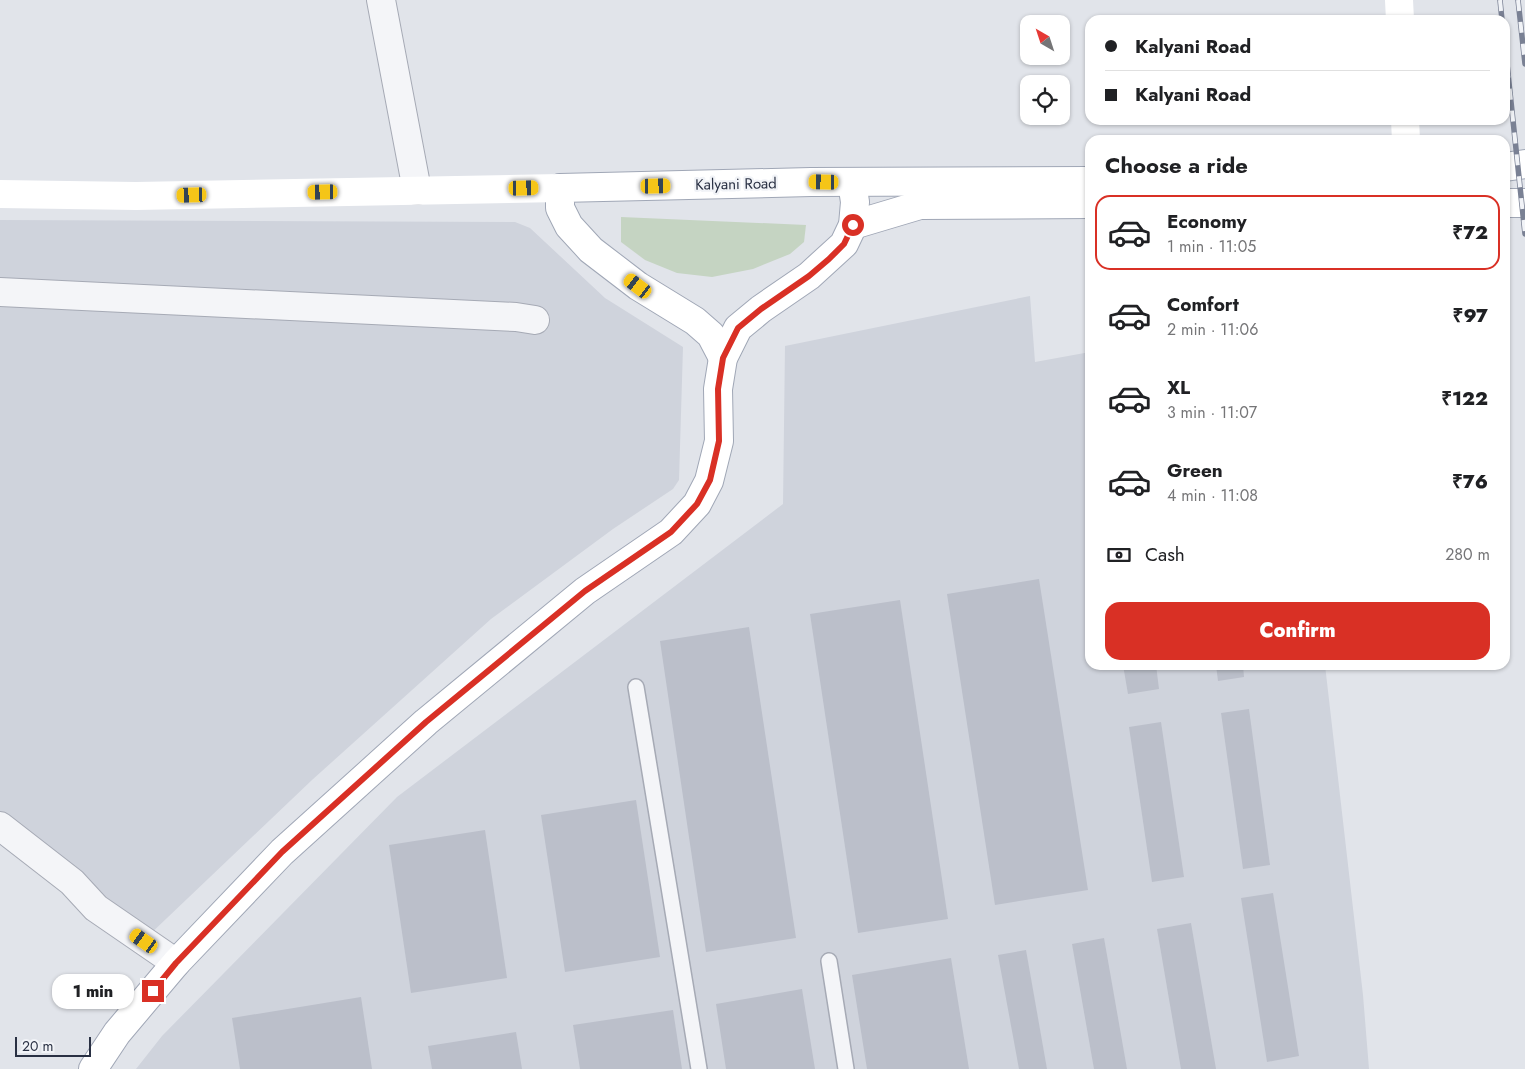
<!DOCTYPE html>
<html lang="en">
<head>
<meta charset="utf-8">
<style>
	body { margin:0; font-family:Jost,sans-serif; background:#f6f6f6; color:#202124; height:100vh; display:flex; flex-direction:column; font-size:19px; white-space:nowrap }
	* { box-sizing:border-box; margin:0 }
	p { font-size:16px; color:#757577 }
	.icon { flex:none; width:28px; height:28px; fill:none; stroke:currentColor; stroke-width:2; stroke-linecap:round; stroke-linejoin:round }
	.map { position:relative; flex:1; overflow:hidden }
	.panel { position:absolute; left:1085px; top:135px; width:425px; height:535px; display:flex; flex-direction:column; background:#fff; border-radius:15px; box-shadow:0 1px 4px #0004 }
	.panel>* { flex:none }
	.guide { position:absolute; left:1085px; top:15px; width:425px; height:110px; border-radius:15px; box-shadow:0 1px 4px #0004; display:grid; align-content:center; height:110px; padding:0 20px; background:#fff }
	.needle { width:32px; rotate:321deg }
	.fabs { position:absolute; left:1020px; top:15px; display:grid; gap:10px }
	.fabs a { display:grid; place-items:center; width:50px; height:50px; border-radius:10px; background:#fff; box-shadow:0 1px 4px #0004; font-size:25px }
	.scale { position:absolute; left:15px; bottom:12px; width:76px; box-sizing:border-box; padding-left:5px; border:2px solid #293043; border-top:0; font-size:14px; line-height:18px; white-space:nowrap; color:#293043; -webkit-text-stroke:4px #f1f3f7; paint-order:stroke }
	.end { position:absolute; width:22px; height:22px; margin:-11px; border:6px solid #d93025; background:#fff; box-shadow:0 0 0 2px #fff }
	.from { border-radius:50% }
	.bubble { position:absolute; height:35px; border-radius:15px; background:#fff; box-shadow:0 1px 4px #0004; font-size:16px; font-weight:800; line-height:35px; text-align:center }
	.car { position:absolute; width:15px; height:30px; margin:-15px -8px; border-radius:6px; box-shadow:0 0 4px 1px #0007; background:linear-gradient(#f5c518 24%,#345 0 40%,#f5c518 0 76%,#345 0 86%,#f5c518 0) }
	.guide b { display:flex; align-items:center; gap:18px; height:48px; font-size:19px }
	.guide b+b { border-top:1px solid #e0e0e0 }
	.guide i { width:12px; height:12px; background:#202124 }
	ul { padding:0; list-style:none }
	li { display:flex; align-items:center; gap:15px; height:75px; margin:0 10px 8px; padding:0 10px; border:2px solid transparent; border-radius:15px }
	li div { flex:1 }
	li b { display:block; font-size:19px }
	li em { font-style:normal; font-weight:800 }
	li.current { border-color:#d93025 }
	li>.icon { width:45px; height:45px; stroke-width:1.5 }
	h2 { padding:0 20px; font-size:22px; line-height:60px }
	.pay { display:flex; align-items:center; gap:12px; height:55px; padding:0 20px; font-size:19px }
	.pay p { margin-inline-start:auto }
	.button { display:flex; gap:10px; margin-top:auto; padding:10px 20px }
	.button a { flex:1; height:58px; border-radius:15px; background:#d93025; color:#fff; font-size:20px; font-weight:800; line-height:58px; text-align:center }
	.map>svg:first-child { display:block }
	.built { fill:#cfd3dc }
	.green { fill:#c5d4c2 }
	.building { fill:#bbbfca }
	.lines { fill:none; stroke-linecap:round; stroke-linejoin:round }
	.lane-casing { stroke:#a6aab5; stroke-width:18 }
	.street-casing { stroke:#a6aab5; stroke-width:30 }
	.primary-casing { stroke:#a0a7b6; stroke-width:30 }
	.lane { stroke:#f4f5f8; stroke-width:15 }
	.street { stroke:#f4f5f8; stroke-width:28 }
	.secondary { stroke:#fff; stroke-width:28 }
	.primary { stroke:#fff; stroke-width:28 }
	.rail-casing { stroke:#7a8194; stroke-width:5.5 }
	.rail { stroke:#f1f3f7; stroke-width:4; stroke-dasharray:11; stroke-linecap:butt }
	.route { stroke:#d93025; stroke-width:6 }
	.labels { text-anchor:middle; stroke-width:4.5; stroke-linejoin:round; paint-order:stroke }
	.street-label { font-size:15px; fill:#293043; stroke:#f1f3f7 }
</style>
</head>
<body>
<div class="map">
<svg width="1525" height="1069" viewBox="0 0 1525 1069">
	<rect width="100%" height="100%" fill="#e1e4ea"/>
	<g class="built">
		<polygon points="0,220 515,222 530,228 605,298 683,347 679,480 673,489 613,529 491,619 312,780 146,938 0,815"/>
		<polygon points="1030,296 1035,362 1090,352 1090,665 1325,665 1363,995 1369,1069 136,1069 162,1036 397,797 783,504 785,346"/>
	</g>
	<polygon class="green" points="621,217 806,225 804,242 790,254 753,269 712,277 677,273 645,260 621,242"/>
	<g class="building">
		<polygon points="1039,579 1088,890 995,905 947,594"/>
		<polygon points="900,600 948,919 858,933 810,614"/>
		<polygon points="749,627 796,938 706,952 660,641"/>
		<polygon points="1123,665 1156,665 1159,689 1128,694"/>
		<polygon points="1216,665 1243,665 1244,677 1218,681"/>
		<polygon points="1249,709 1270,865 1243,869 1221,713"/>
		<polygon points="1161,722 1184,877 1152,882 1129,727"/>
		<polygon points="636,800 660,957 565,972 541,815"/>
		<polygon points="485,830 507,978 411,993 389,845"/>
		<polygon points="1273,893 1299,1056 1267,1062 1241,898"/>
		<polygon points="1191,923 1216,1069 1181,1069 1157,929"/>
		<polygon points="1104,938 1127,1069 1094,1069 1072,944"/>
		<polygon points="1026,950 1047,1069 1019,1069 998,955"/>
		<polygon points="951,958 969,1069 867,1069 852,975"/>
		<polygon points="802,989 815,1069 726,1069 716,1004"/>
		<polygon points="361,997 372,1069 240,1069 232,1018"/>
		<polygon points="673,1010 682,1069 580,1069 573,1025"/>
		<polygon points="516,1032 522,1069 432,1069 428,1046"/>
	</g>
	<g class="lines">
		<g class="lane-casing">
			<g id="lane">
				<polyline points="636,687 699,1069"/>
				<polyline points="829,961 846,1069"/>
			</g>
		</g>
		<g class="street-casing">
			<g id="street">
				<polyline points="381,0 417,190"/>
				<polyline points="0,292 516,317 535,320"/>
				<polyline points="0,826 72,882 96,908 176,963"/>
			</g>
		</g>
		<g class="primary-casing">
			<g id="primary">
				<polyline points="1505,167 1525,164"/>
				<polyline points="1505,203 1525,203"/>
				<polyline points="853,225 920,205 1090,204"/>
				<polyline points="723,358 711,335 695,321 638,286 591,250 569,226 560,208 560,188 811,182 1090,181"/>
				<polyline points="93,1069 117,1033 176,963 282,852 426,722 585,591 671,532 697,504 709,481 719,441 718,389 723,358 738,328 761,309 809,276 844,244 853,225 855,202 852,182"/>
			</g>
		</g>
		<use href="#lane" class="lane"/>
		<use href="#street" class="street"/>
		<g class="secondary">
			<polyline points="1399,0 1400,20"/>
			<polyline points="1405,120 1406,140"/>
			<polyline points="0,194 136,196 560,188"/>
		</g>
		<use href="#primary" class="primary"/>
		<g class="rail-casing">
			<g id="rail">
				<polyline points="1500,0 1502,20"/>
				<polyline points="1518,0 1525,64"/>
				<polyline points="1505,45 1525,234"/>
			</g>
		</g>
		<use href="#rail" class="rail"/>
	</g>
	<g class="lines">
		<polyline class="route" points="153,991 176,963 282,852 426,722 585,591 671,532 697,504 710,480 719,441 718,389 723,358 738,328 761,309 809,276 829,259 844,244 853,225"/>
	</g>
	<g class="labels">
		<g class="street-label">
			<text transform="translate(736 184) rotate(-1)" y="5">Kalyani Road</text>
		</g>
	</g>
</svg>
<div class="fabs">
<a><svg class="needle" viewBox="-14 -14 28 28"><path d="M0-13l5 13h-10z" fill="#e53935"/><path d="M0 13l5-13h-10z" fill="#757577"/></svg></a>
<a><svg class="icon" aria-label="locate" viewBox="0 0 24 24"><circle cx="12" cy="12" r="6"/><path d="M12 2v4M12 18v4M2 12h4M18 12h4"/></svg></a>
</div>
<div class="scale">20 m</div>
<i class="end from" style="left:853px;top:225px"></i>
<i class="end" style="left:153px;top:991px"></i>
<div class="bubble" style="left:52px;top:974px;width:82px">1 min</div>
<i class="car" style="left:824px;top:182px;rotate:271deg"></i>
<i class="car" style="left:656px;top:186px;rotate:89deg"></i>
<i class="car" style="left:524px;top:188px;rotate:89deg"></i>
<i class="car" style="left:323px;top:192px;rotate:269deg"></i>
<i class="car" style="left:192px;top:195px;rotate:268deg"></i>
<i class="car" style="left:638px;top:286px;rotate:307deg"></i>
<i class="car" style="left:144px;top:941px;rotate:305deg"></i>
<div class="guide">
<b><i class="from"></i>Kalyani Road</b>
<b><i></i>Kalyani Road</b>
</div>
<section class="panel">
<h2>Choose a ride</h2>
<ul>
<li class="current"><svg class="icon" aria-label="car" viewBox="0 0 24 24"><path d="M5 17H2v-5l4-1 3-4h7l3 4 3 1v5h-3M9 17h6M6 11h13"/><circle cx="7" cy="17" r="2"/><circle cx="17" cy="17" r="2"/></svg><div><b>Economy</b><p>1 min · 11:05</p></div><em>₹72</em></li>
<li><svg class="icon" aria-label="car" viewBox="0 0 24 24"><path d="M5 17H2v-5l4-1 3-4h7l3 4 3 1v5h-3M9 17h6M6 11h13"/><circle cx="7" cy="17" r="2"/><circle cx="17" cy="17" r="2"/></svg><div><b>Comfort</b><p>2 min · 11:06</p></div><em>₹97</em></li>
<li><svg class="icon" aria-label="car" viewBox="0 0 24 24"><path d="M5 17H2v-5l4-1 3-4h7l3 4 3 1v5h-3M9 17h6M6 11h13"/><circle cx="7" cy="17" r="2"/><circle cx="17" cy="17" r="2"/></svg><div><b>XL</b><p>3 min · 11:07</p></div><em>₹122</em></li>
<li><svg class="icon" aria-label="car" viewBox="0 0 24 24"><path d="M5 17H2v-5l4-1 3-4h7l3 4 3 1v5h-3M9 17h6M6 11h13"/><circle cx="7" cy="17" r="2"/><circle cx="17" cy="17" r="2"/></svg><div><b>Green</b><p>4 min · 11:08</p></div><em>₹76</em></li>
</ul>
<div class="pay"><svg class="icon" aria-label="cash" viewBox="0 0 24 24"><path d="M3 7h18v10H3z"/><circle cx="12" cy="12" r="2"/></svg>Cash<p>280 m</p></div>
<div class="button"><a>Confirm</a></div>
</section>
</div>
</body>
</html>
